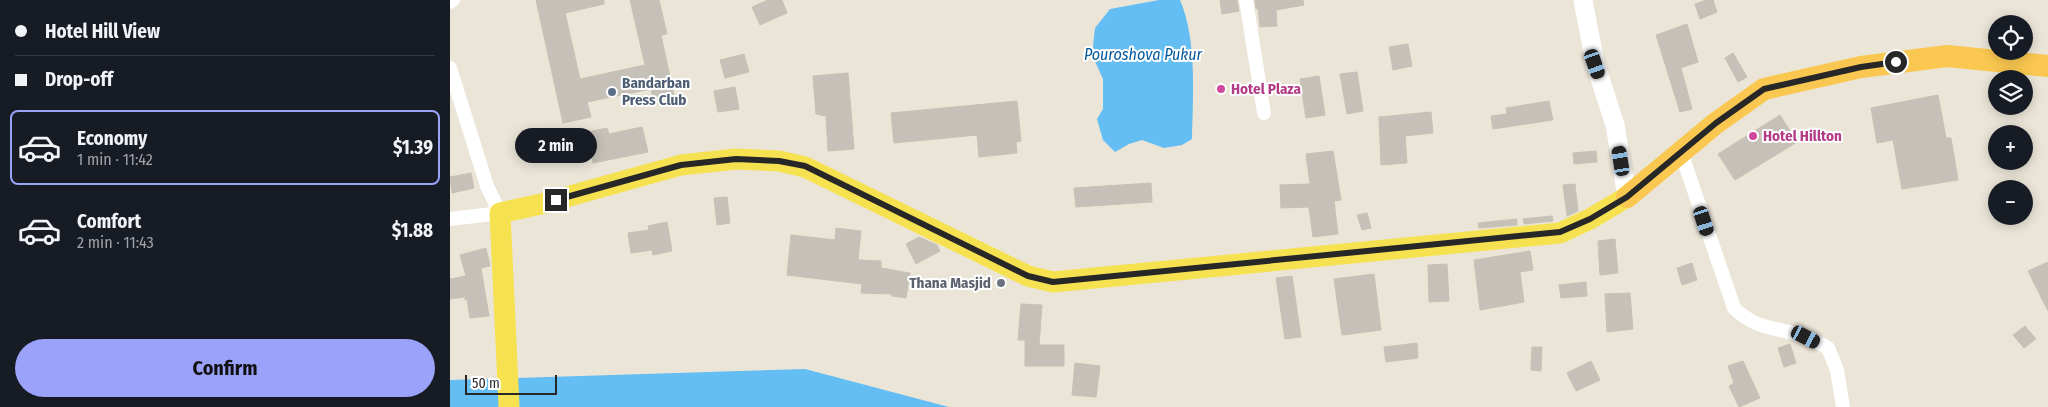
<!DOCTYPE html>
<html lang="en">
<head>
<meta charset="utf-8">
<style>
	body { margin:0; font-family:"Fira Sans Condensed",sans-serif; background:#242831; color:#f1f3f6; height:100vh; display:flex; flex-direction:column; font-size:19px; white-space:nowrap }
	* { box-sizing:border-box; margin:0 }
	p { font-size:16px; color:#9ea1a6 }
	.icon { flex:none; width:28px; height:28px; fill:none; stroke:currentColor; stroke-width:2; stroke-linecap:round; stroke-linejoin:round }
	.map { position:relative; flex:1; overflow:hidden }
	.side { display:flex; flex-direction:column; background:#171b24; width:450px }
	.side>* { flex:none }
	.hud { display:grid; align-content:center; height:110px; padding:0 15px; background:#171b24 }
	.tools { position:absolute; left:1538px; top:15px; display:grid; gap:10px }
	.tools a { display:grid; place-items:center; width:45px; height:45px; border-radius:50%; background:#171b24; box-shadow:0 2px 12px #0003; font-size:25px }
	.scale { position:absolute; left:15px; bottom:12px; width:92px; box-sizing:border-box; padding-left:5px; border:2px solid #272727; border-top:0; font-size:14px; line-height:18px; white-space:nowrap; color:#272727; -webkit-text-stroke:4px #fff; paint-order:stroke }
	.end { position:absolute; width:22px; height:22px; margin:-11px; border:6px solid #272727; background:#fff; box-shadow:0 0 0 2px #fff }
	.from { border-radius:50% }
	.bubble { position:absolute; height:35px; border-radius:18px; background:#171b24; box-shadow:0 2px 12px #0003; font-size:16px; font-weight:700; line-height:35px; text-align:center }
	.car { position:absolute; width:15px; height:30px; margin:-15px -8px; border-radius:6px; box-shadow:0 0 4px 1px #0007; background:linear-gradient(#222 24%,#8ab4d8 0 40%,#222 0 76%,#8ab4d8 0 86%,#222 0) }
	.hud b { display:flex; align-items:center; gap:18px; height:48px; font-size:19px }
	.hud b+b { border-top:1px solid #363941 }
	.hud i { width:12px; height:12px; background:#f1f3f6 }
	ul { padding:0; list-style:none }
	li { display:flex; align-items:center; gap:15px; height:75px; margin:0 10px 8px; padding:0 5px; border:2px solid transparent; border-radius:8px }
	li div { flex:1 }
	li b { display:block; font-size:19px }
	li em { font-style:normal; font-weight:700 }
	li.on { border-color:#9aa2fa }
	li>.icon { width:45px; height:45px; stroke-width:1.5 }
	.primary-button { display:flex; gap:10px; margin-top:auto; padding:10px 15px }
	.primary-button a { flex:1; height:58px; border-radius:30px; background:#9aa2fa; color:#111; font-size:20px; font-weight:700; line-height:58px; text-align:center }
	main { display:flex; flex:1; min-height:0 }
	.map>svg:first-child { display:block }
	.water { fill:#64bdf3 }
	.building { fill:#c6c1b8; stroke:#c6c1b2 }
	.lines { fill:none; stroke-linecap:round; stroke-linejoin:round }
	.minor { stroke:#fff; stroke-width:14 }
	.secondary { stroke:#fff; stroke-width:19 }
	.primary { stroke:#f6e251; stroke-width:21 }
	.trunk { stroke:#fac850; stroke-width:22 }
	.route { stroke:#272727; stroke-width:6 }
	.hotel-dot { fill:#d1479c; stroke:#fff; stroke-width:2 }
	.service-dot { fill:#5c6f8a; stroke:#fff; stroke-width:2 }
	.worship-dot { fill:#6b7280; stroke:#fff; stroke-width:2 }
	.labels { text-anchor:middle; stroke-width:4; stroke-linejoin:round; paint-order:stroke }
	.service-label { font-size:15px; font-weight:bold; fill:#4e5e75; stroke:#fff; text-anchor:start }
	.hotel-label { font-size:15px; font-weight:bold; fill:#b23c85; stroke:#fff; text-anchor:start }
	.worship-label { font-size:15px; font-weight:bold; fill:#5b616d; stroke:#fff; text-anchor:end }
	.water-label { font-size:16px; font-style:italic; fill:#07589b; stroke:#fff }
</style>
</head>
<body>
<main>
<section class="side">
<div class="hud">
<b><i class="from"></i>Hotel Hill View</b>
<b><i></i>Drop-off</b>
</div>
<ul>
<li class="on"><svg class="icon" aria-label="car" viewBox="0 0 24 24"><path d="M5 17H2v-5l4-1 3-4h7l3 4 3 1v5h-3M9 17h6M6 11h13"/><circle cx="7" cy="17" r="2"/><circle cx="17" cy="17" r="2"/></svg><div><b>Economy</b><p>1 min · 11:42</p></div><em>$1.39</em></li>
<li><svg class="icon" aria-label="car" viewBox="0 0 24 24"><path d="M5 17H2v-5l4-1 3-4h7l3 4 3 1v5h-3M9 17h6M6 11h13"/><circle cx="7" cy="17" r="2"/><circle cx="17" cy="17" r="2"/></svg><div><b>Comfort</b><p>2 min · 11:43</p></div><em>$1.88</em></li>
</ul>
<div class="primary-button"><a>Confirm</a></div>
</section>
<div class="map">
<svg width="1598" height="407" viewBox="0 0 1598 407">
	<rect width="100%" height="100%" fill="#ebe5d8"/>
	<g class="water">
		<path d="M709,0h21c17,39 13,96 12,139l-10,6 -18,3 -22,-8 -13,4 -14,8 -12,-12 -6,-21 6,-10v-30l-11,-24 3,-27 15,-19z"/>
		<polygon points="355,369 499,407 0,407 0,380"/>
	</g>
	<g class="building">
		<polygon points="86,0 154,0 154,4 115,13 130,79 195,65 180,0 209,0 217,34 211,35 225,100 204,105 201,89 137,102 141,117 113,123"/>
		<polygon points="318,0 332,0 337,13 310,25 302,7"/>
		<polygon points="770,0 787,0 789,11 772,14"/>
		<polygon points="805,0 853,0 854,5 826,10 827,26 810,27 808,8 806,9"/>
		<polygon points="1256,0 1263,0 1267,12 1250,19 1245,4"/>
		<polygon points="1237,24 1248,62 1231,68 1242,109 1230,112 1206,35"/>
		<polygon points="958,44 962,66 943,70 939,47"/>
		<polygon points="1283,53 1297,77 1288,82 1275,58"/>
		<polygon points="294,54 299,72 275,78 270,60"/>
		<polygon points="907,72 913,111 897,114 890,74"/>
		<polygon points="398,73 404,149 378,151 376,116 366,114 363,76"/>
		<polygon points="869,76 875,115 856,118 850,79"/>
		<polygon points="285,87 289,109 268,112 264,91"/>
		<polygon points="1488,95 1496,138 1501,138 1508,180 1452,189 1443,140 1427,143 1421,108"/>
		<polygon points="567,101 571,141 566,142 567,153 529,157 527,135 444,143 441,113"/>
		<polygon points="1099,101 1103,120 1043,129 1041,116 1057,114 1056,108"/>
		<polygon points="981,112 983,133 955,136 957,163 931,165 929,117"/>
		<polygon points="1330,115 1347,142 1285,180 1268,154"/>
		<polygon points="192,127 198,152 143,163 137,132 157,128 159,134"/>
		<polygon points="883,151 891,200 884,201 888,234 863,237 859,207 831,208 830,185 860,184 856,154"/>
		<polygon points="1146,151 1147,162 1124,164 1123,153"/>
		<polygon points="21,173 24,188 2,193 0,177"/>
		<polygon points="701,183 702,202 626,207 624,188"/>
		<polygon points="1125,184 1128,211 1117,216 1113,185"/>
		<polygon points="277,197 280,223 267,225 264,198"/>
		<polygon points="917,213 921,228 912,230 907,215"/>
		<polygon points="1102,216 1103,221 1074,224 1073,219"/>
		<polygon points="1067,219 1067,225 1029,228 1028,223"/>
		<polygon points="217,222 222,251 203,255 202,250 181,253 178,233 199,230 198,226"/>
		<polygon points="386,228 411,231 408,260 431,261 431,268 460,273 456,298 442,296 442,294 411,293 412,284 337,275 341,235 385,240"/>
		<polygon points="469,237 487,245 490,251 466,264 456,244"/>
		<polygon points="1165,239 1168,273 1150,275 1148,241"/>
		<polygon points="36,248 40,266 31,268 39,316 20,318 17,299 15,300 15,297 0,299 0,279 16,276 10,255"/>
		<polygon points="1080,251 1083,270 1070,272 1074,302 1030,310 1024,260"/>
		<polygon points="1598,262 1598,311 1578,271"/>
		<polygon points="1242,263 1247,280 1232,285 1227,268"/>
		<polygon points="997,264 999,301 979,302 978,265"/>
		<polygon points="924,274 931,330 892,335 884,279"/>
		<polygon points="842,276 851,337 835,339 826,278"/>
		<polygon points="1136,282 1137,296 1111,298 1109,285"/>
		<polygon points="1180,293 1183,329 1157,332 1155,294"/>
		<polygon points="571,304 592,305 589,345 614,345 614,366 575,366 575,340 568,340"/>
		<polygon points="1575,326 1586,339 1574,348 1563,335"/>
		<polygon points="967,343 968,358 936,362 934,347"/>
		<polygon points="1340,344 1346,363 1334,367 1328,348"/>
		<polygon points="1082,347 1092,347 1091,371 1081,370"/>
		<polygon points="1141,361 1150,380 1126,391 1117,373"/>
		<polygon points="1293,361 1310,398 1289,407 1279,386 1284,383 1278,366"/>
		<polygon points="625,363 650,366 646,397 622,395"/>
	</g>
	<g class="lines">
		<g class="minor">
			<polyline points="796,0 814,113"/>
			<polyline points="0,2 3,0"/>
			<polyline points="0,68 37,186 50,213 0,219"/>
			<path d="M1231,152l53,156c25,24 43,18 72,29 8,3 15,7 22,11l9,22 6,37"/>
		</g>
		<polyline class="secondary" points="1133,0 1145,63 1165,125 1177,197"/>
		<polyline class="primary" points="59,407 50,213 91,204 231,165 286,159 329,161 355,167 578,276 603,282 1110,233 1140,219 1177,197"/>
		<polyline class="trunk" points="1177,197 1266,123 1314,89 1411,67 1497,56 1598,66"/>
	</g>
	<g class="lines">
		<polyline class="route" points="106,200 231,165 286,159 329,161 355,166 578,276 603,282 1110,232 1140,219 1177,197 1266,123 1314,89 1411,67 1446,62"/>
	</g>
	<g class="hotel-dot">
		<circle cx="771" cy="89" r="5"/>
		<circle cx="1303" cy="136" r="5"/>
	</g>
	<circle class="service-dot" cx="162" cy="92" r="5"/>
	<circle class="worship-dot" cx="551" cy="283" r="5"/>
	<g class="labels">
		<g class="service-label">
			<text x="172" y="88">Bandarban<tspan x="172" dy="17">Press Club</tspan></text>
		</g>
		<g class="hotel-label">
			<text x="781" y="94">Hotel Plaza</text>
			<text x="1313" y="141">Hotel Hillton</text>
		</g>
		<g class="worship-label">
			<text x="541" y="288">Thana Masjid</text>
		</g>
		<g class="water-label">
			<text x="693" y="60">Pouroshova Pukur</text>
		</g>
	</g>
</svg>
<div class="tools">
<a><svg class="icon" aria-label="locate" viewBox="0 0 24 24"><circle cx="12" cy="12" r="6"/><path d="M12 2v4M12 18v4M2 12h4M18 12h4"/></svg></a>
<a><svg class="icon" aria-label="layers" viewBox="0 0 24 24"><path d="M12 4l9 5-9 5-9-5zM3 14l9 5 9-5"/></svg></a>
<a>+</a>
<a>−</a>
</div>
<div class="scale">50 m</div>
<i class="end from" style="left:1446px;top:62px"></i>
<i class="end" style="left:106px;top:200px"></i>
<div class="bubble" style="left:65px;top:128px;width:82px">2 min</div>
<i class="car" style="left:1145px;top:64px;rotate:161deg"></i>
<i class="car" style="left:1171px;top:161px;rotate:351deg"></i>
<i class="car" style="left:1254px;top:221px;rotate:162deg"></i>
<i class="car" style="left:1356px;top:337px;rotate:117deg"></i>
</div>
</main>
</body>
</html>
